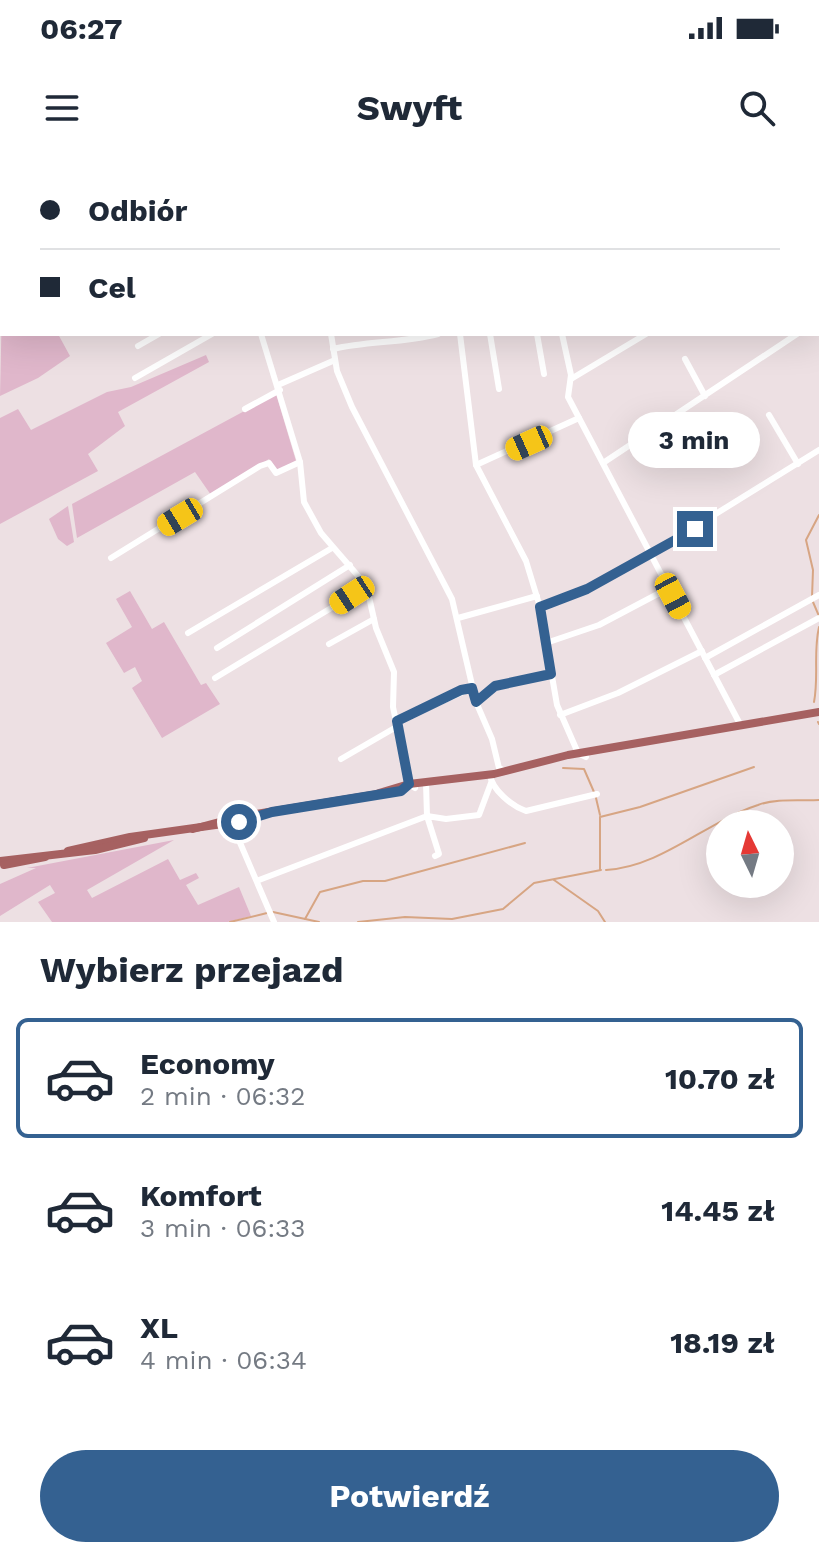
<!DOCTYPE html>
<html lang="pl">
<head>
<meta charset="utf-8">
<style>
	body { margin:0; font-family:"Work Sans",sans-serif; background:#f6f6f7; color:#1f2937; height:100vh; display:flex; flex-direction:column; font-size:30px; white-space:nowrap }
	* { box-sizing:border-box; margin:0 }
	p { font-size:26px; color:#747a83 }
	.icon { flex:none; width:44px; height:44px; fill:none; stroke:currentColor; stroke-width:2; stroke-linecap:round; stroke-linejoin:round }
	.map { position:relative; height:762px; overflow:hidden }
	.details { display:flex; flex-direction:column; background:#fff; flex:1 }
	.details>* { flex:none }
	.guide { position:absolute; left:0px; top:0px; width:820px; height:176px; box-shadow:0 8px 32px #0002; display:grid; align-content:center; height:176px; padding:0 40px; background:#fff }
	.needle { width:52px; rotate:355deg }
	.buttons { position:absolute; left:706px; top:650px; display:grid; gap:16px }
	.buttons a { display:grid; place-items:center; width:88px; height:88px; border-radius:50%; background:#fff; box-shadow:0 8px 32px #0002; font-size:40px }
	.end { position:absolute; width:36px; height:36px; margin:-18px; border:10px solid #346191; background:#fff; box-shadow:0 0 0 4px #fff }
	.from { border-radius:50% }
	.bubble { position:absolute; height:56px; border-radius:28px; background:#fff; box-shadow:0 8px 32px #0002; font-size:26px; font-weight:700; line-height:56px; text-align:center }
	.car { position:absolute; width:24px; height:48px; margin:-24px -12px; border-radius:10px; box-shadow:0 0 6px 2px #0007; background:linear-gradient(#f5c518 24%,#345 0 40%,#f5c518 0 76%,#345 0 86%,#f5c518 0) }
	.guide b { display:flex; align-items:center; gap:28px; height:76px; font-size:30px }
	.guide b+b { border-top:2px solid #e0e1e3 }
	.guide i { width:20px; height:20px; background:#1f2937 }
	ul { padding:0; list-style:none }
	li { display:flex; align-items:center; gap:24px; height:120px; margin:0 16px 12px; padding:0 24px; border:4px solid transparent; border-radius:12px }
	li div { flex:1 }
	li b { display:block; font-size:30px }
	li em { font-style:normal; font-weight:700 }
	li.on { border-color:#346191 }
	li>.icon { width:72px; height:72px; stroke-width:1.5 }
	h2 { padding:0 40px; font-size:36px; line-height:96px }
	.action { display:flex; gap:16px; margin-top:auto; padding:16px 40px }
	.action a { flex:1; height:92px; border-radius:48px; background:#346191; color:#fff; font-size:32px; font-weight:700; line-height:92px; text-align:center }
	.status { display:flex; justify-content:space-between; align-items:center; height:56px; padding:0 40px; background:#fff; direction:ltr }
	.status svg { height:22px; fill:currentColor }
	header { display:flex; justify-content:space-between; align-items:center; height:104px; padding:0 40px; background:#fff; font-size:36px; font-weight:700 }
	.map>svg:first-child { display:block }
	.green { fill:#e0b7cb }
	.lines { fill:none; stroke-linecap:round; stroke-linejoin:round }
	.stream { stroke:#d7a583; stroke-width:2 }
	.minor { stroke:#fff; stroke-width:6 }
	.major { stroke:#a66161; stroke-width:8 }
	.route { stroke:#346191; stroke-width:10 }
</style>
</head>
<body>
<div class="status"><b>06:27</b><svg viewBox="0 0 49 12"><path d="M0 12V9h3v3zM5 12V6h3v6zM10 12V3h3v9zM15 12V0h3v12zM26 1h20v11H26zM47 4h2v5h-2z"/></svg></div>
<header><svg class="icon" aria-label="menu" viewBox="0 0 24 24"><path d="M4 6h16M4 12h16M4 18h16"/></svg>Swyft<svg class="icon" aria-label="search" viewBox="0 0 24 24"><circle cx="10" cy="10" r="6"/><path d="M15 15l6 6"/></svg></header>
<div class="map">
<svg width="819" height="762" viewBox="0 0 819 762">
	<rect width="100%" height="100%" fill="#ede0e3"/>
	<g class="green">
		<polygon points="2,143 2,174 58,174 70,196 38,218 0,236"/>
		<polygon points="206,195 209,202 118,252 125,266 88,294 98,311 0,364 0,258 18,249 31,270 107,232 131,227"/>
		<polygon points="276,234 296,301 279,311 269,299 211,335 195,312 77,378 72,344"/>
		<polygon points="68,346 74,382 67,386 58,379 49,359"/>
		<polygon points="130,431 152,469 164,462 201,525 206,523 220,544 162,578 132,528 142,521 135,507 124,513 106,483 132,467 116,439"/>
		<polygon points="174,680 87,730 92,738 168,699 180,720 196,713 199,718 186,725 198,745 239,727 251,756 228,762 52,762 38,742 55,733 50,725 0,756 0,724 36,708 27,708"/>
	</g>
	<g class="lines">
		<g class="stream">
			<polyline points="585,0 587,2"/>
			<polyline points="812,437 813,410 806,380 819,355"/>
			<polyline points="813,442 819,456"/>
			<path d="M814,542c5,-26 -1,-49 5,-75"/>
			<polyline points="818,562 819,564"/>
			<polyline points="563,608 584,609 594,632"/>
			<polyline points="596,638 600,655"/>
			<polyline points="600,710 600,657 640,647 754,607"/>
			<path d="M606,710c55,-3 100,-48 152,-65 18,-7 42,-4 61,-5"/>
			<polyline points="554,720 598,751 605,762"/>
			<polyline points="273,752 319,762"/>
			<polyline points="305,759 320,732 363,721 385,721 525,683"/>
			<polyline points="230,762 267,753"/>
			<polyline points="358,762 405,757 452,759 503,749 534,723 601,710"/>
		</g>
		<g class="minor">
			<polyline points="206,0 206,2"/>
			<polyline points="332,0 332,2"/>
			<polyline points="405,0 405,2"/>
			<polyline points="617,0 618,2"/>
			<polyline points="635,0 636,2"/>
			<polyline points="675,0 676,2"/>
			<polyline points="542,2 545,0"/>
			<polyline points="724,2 726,0"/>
			<polyline points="818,160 819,159"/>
			<polyline points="261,174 300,302 304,342 321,373 359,417 369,437 376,468 394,512 393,547 409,624 415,628"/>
			<polyline points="331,174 337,211 352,247 452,439 476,542 492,579 499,608 505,611"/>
			<polyline points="460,174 476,305 526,401 540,447 557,545 578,593 586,597"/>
			<polyline points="490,174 499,229"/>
			<polyline points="537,174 544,214"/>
			<polyline points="562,174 571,215 568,237 741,566"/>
			<polyline points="138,186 159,174"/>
			<path d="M333,189c35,-8 70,-6 105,-15"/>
			<polyline points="685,199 705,236"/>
			<polyline points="135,218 212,174"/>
			<polyline points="571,219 646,174"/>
			<polyline points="278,225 335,200"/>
			<polyline points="245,249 280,230"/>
			<polyline points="769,255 798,304"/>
			<polyline points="603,303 797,174"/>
			<polyline points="476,305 579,258"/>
			<polyline points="111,398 260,306 269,303 276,313 300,302"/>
			<polyline points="540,447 587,429 651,394 819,290"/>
			<polyline points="458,458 537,436"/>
			<polyline points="188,473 332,388"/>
			<polyline points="546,483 599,465 669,428"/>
			<polyline points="329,484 374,459"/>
			<polyline points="217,488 350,405"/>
			<polyline points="705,498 819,435"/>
			<polyline points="714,515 819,458"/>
			<polyline points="215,518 366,427"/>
			<polyline points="476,542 495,526 551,514"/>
			<polyline points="560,555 618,533 702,491"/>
			<polyline points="397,561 472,528"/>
			<polyline points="341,599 398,566"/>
			<path d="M490,615c2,15 22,31 36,36l71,-17"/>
			<polyline points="232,664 274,762"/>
			<polyline points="435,696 439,694 427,656 446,659 479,655 491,623"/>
			<polyline points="259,720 427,656 426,623"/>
		</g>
		<g class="major">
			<polyline points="379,633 409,624 494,614 568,595 819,552"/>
			<polyline points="193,669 238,657 384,633"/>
			<polyline points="68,691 130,677 244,661"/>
			<polyline points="0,701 95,690 144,678"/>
			<polyline points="4,705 45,697"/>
		</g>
	</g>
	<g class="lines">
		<polyline class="route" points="239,662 272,652 401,631 409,624 397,561 461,530 472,528 476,542 495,526 551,514 540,447 587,429 695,369"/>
	</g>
</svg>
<div class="buttons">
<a><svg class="needle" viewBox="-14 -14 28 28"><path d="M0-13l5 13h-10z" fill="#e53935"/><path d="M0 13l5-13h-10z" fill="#747a83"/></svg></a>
</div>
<i class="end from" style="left:239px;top:662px"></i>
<i class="end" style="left:695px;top:369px"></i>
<div class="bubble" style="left:628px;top:252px;width:132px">3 min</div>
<i class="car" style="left:529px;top:283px;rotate:246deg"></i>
<i class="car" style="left:180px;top:357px;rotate:239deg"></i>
<i class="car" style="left:352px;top:435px;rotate:237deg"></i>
<i class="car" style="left:673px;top:436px;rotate:152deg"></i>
<div class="guide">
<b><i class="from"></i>Odbiór</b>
<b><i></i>Cel</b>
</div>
</div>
<section class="details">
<h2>Wybierz przejazd</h2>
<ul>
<li class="on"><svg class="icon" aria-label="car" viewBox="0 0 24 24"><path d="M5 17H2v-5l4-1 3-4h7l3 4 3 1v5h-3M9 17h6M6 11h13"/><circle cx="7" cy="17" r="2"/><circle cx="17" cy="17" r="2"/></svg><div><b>Economy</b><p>2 min · 06:32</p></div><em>10.70 zł</em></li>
<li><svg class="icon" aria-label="car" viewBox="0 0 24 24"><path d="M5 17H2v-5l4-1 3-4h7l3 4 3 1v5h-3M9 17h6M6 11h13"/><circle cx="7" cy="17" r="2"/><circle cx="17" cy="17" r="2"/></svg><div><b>Komfort</b><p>3 min · 06:33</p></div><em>14.45 zł</em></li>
<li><svg class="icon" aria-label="car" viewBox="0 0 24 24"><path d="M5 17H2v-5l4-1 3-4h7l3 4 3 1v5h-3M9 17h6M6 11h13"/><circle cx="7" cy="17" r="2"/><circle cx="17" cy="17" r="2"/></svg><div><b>XL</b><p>4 min · 06:34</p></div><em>18.19 zł</em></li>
</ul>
<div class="action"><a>Potwierdź</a></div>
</section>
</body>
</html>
